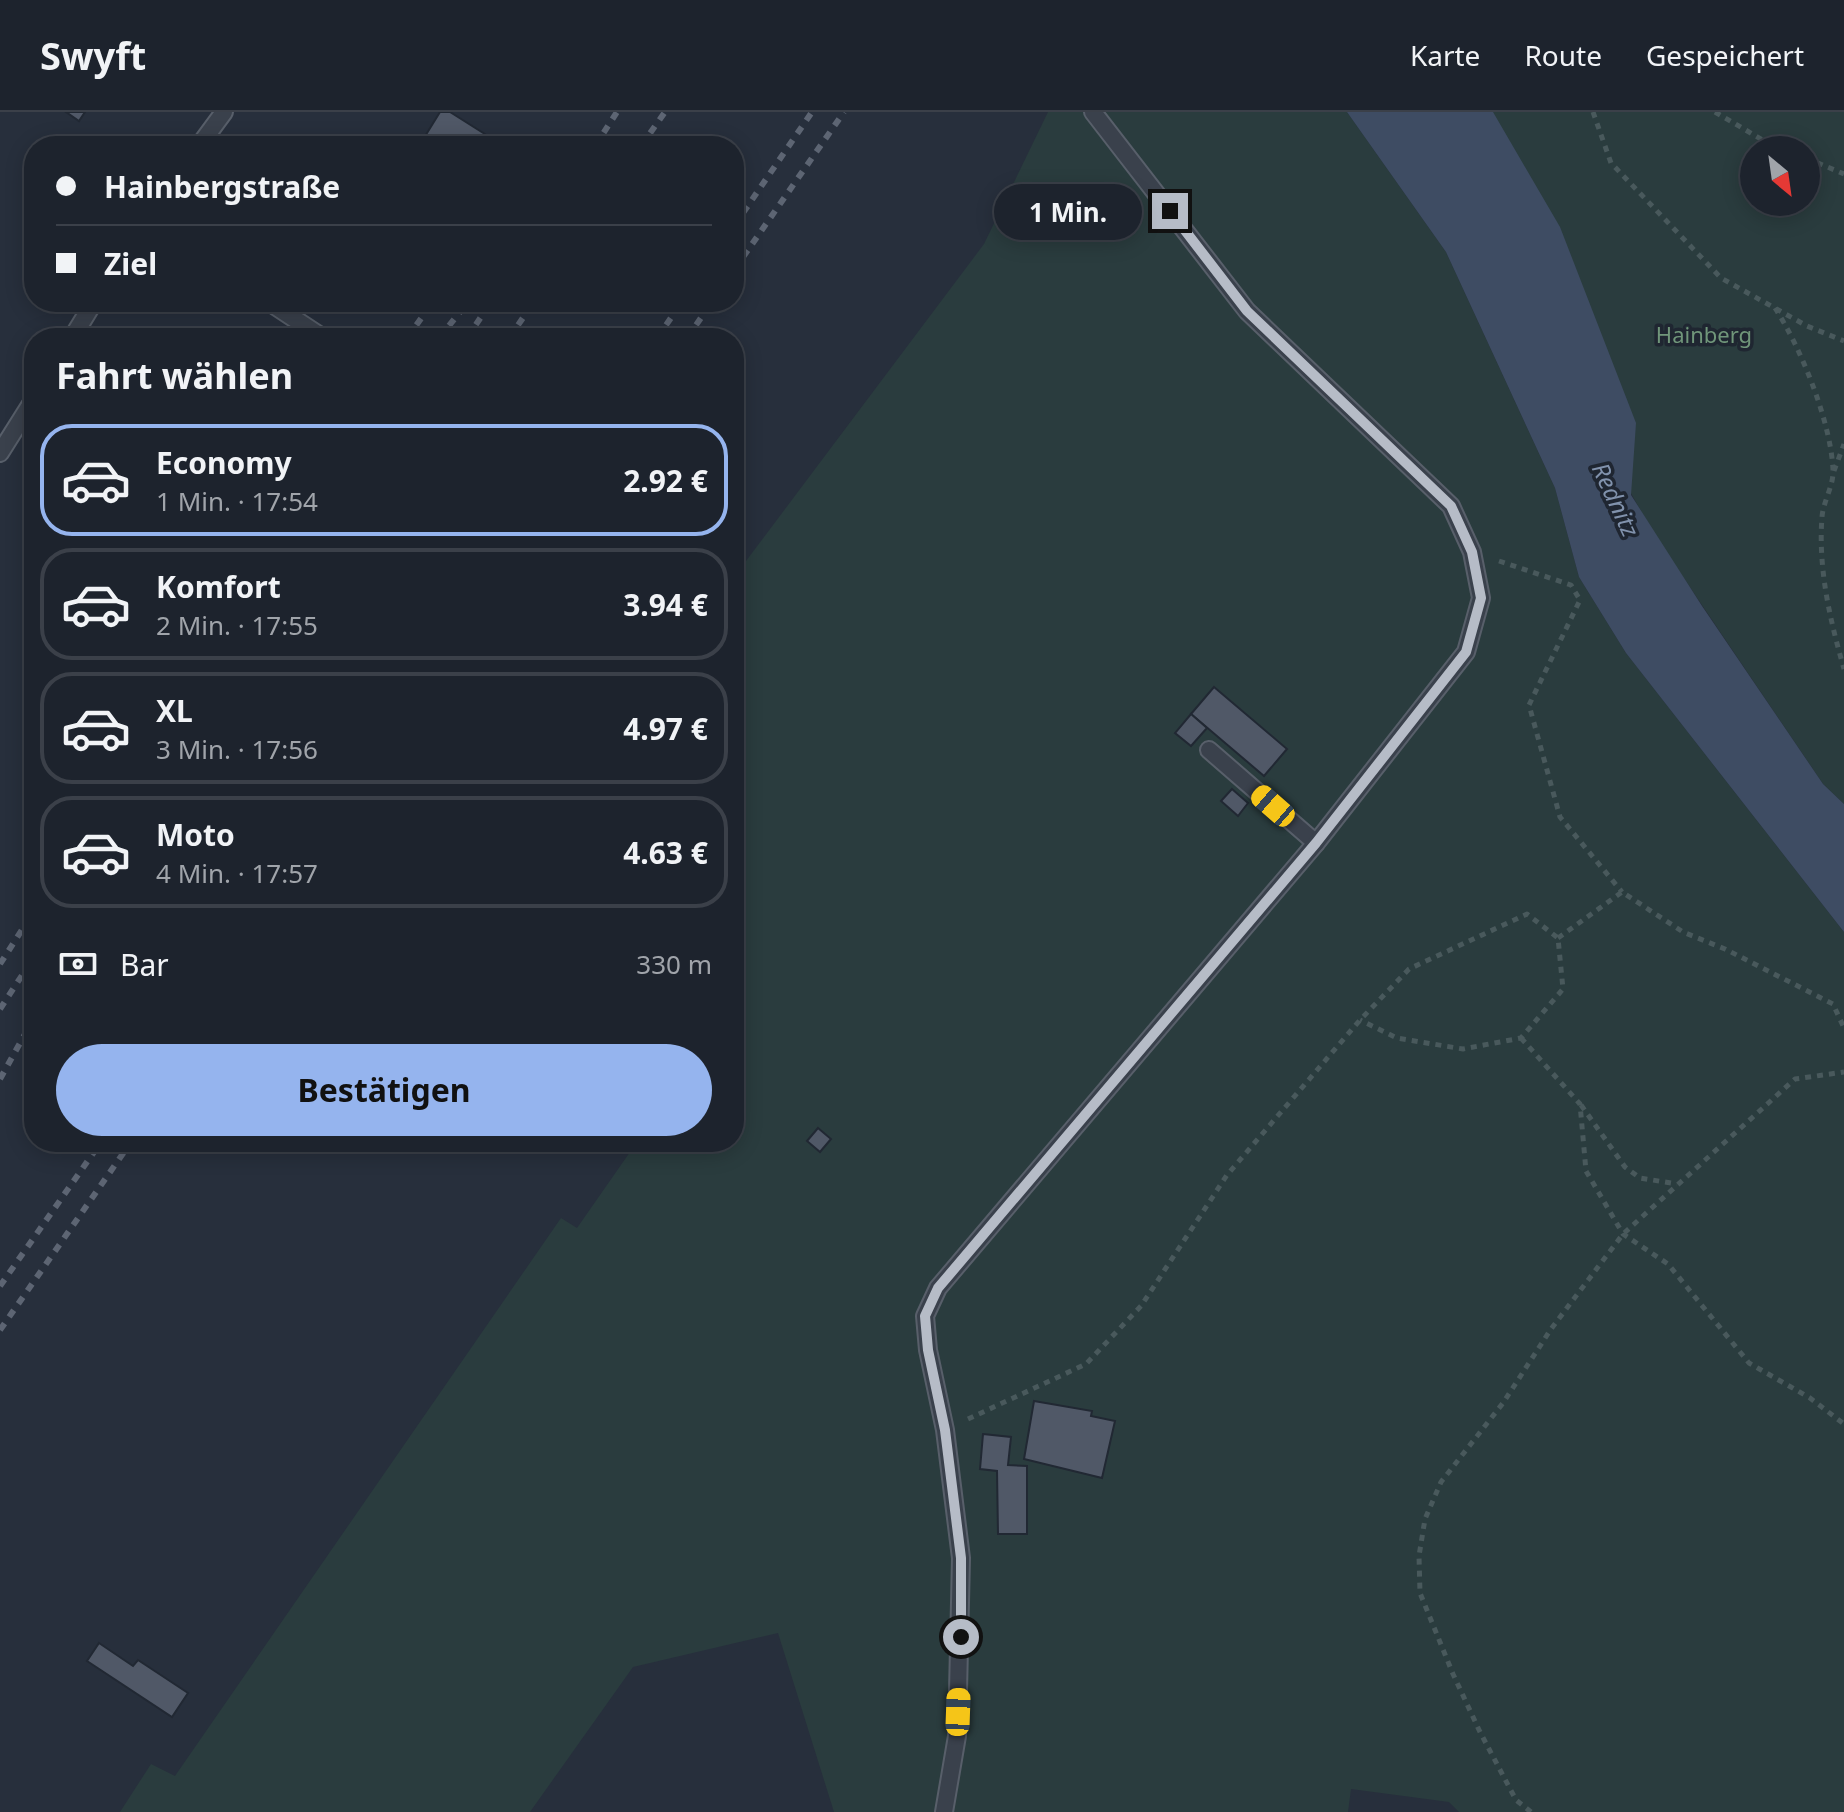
<!DOCTYPE html>
<html lang="de">
<head>
<meta charset="utf-8">
<style>
	body { margin:0; font-family:"Noto Sans",sans-serif; background:#2a2f39; color:#f1f3f6; height:100vh; display:flex; flex-direction:column; font-size:30px; white-space:nowrap }
	* { box-sizing:border-box; margin:0 }
	p { font-size:26px; color:#a0a4aa }
	.icon { flex:none; width:44px; height:44px; fill:none; stroke:currentColor; stroke-width:2; stroke-linecap:round; stroke-linejoin:round }
	.map { position:relative; flex:1; overflow:hidden }
	.drawer { position:absolute; left:24px; top:216px; width:720px; height:824px; display:flex; flex-direction:column; background:#1d232d; border-radius:32px; box-shadow:0 4px 20px #0003,0 0 0 2px #3b4049 }
	.drawer>* { flex:none }
	.top-card { position:absolute; left:24px; top:24px; width:720px; height:176px; border-radius:32px; box-shadow:0 4px 20px #0003,0 0 0 2px #3b4049; display:grid; align-content:center; height:176px; padding:0 32px; background:#1d232d }
	.needle { width:52px; rotate:151deg }
	.fabs { position:absolute; left:1740px; top:24px; display:grid; gap:16px }
	.fabs a { display:grid; place-items:center; width:80px; height:80px; border-radius:50%; background:#1d232d; box-shadow:0 4px 20px #0003,0 0 0 2px #3b4049; font-size:40px }
	.end { position:absolute; width:36px; height:36px; margin:-18px; border:10px solid #b6bcc7; background:#111; box-shadow:0 0 0 4px #111 }
	.from { border-radius:50% }
	.bubble { position:absolute; height:56px; border-radius:28px; background:#1d232d; box-shadow:0 4px 20px #0003,0 0 0 2px #3b4049; font-size:26px; font-weight:700; line-height:56px; text-align:center }
	.car { position:absolute; width:24px; height:48px; margin:-24px -12px; border-radius:10px; box-shadow:0 0 6px 2px #0007; background:linear-gradient(#f5c518 24%,#345 0 40%,#f5c518 0 76%,#345 0 86%,#f5c518 0) }
	.top-card b { display:flex; align-items:center; gap:28px; height:76px; font-size:30px }
	.top-card b+b { border-top:2px solid #3b4049 }
	.top-card i { width:20px; height:20px; background:#f1f3f6 }
	ul { padding:0; list-style:none }
	li { display:flex; align-items:center; gap:24px; height:112px; margin:0 16px 12px; padding:0 16px; border:4px solid #3b4049; border-radius:32px }
	li div { flex:1 }
	li b { display:block; font-size:30px }
	li em { font-style:normal; font-weight:700 }
	li.on { border-color:#95b4ee }
	li>.icon { width:72px; height:72px; stroke-width:1.5 }
	h2 { padding:0 32px; font-size:36px; line-height:96px }
	.pay { display:flex; align-items:center; gap:20px; height:88px; padding:0 32px; font-size:30px }
	.pay p { margin-inline-start:auto }
	.button { display:flex; gap:16px; margin-top:auto; padding:16px 32px }
	.button a { flex:1; height:92px; border-radius:48px; background:#95b4ee; color:#111; font-size:32px; font-weight:700; line-height:92px; text-align:center }
	header { display:flex; align-items:center; gap:48px; box-sizing:border-box; height:112px; padding:0 40px; background:#1d232d; border-bottom:2px solid #3b4049 }
	header strong { font-size:38px }
	nav { display:flex; gap:44px; margin-inline-start:auto; font-size:28px }
	.map>svg:first-child { display:block }
	.green { fill:#2a3c3e; fill-rule:evenodd }
	.water { fill:#3e4c63 }
	.building { fill:#505867; stroke:#212833; stroke-width:2 }
	.lines { fill:none; stroke-linecap:round; stroke-linejoin:round }
	.service-casing { stroke:#585f6a; stroke-width:20 }
	.path { stroke:#49595c; stroke-width:5; stroke-dasharray:6 6; stroke-linecap:butt }
	.service { stroke:#3a414c; stroke-width:16 }
	.rail { stroke:#5d6573; stroke-width:6; stroke-dasharray:8 8; stroke-linecap:butt }
	.route { stroke:#b6bcc7; stroke-width:10 }
	.labels { text-anchor:middle; stroke-width:7; stroke-linejoin:round; paint-order:stroke }
	.park-label { font-size:22px; fill:#70967a; stroke:#1f2631 }
	.water-label { font-size:24px; font-style:italic; fill:#8192ac; stroke:#1f2631 }
</style>
</head>
<body>
<header>
<strong>Swyft</strong>
<nav><a>Karte</a><a>Route</a><a>Gespeichert</a></nav>
</header>
<div class="map">
<svg width="1844" height="1700" viewBox="0 0 1844 1700">
	<rect width="100%" height="100%" fill="#272f3c"/>
	<g class="green">
		<polygon points="1048,0 1347,0 1446,140 1555,376 1579,465 1626,541 1844,820 1844,1700 1459,1700 1449,1690 1351,1677 1348,1700 834,1700 778,1521 633,1555 530,1700 120,1700 151,1652 175,1664 561,1106 577,1116 637,1030 734,1030 734,465 984,132"/>
		<path d="M1489,0h355v692l-21,-20 -171,-253 -56,-101zM1754,38h52v52h-52z"/>
	</g>
	<polygon class="water" points="1347,0 1493,0 1560,115 1636,311 1631,383 1702,494 1823,672 1844,692 1844,820 1626,541 1579,465 1555,376 1446,140"/>
	<g class="building">
		<polygon points="66,0 85,0 79,9"/>
		<polygon points="440,0 450,0 499,31 497,34 419,34"/>
		<polygon points="1214,575 1287,637 1264,664 1191,602"/>
		<polygon points="1191,602 1207,616 1191,634 1175,621"/>
		<polygon points="1232,677 1248,691 1238,704 1221,689"/>
		<polygon points="818,1016 831,1027 820,1040 807,1029"/>
		<polygon points="1034,1289 1092,1299 1091,1304 1115,1309 1102,1366 1024,1347"/>
		<polygon points="983,1322 1011,1325 1008,1353 1027,1354 1027,1422 998,1422 997,1359 980,1357"/>
		<polygon points="99,1531 133,1554 138,1548 188,1581 172,1605 87,1549"/>
	</g>
	<g class="lines">
		<g class="service-casing">
			<g id="service">
				<polyline points="199,34 224,0"/>
				<polyline points="269,190 322,225"/>
				<polyline points="72,226 94,190"/>
				<polyline points="0,341 34,287"/>
				<polyline points="1209,638 1316,731"/>
				<polyline points="944,1700 957,1624 961,1446 945,1318 928,1238 925,1204 938,1176 1316,731 1466,540 1481,486 1472,440 1451,394 1247,199 1093,0"/>
			</g>
		</g>
		<g class="path">
			<polyline points="1593,0 1611,51 1721,166 1807,214 1844,229"/>
			<polyline points="1715,0 1766,30 1786,38"/>
			<polyline points="1806,46 1844,62"/>
			<path d="M1775,196c26,40 56,114 58,162 1,15 -10,32 -11,47 -4,52 8,103 22,152"/>
			<polyline points="1834,359 1844,332"/>
			<polyline points="1499,449 1571,473 1580,488 1529,593 1560,705 1622,780"/>
			<polyline points="1558,826 1622,780 1683,820 1725,837 1833,892 1844,916"/>
			<polyline points="1521,926 1580,992 1586,1059 1623,1122 1668,1152 1749,1251 1810,1286 1844,1312"/>
			<polyline points="1581,993 1625,1055 1640,1066 1677,1072"/>
			<polyline points="968,1307 1086,1252 1141,1194 1227,1063 1360,908 1409,857 1527,802 1558,826 1563,877 1521,926 1463,937 1397,926 1360,908"/>
			<polyline points="1531,1700 1516,1688 1480,1620 1453,1562 1420,1481 1419,1444 1425,1407 1441,1370 1503,1291 1551,1217 1623,1122 1795,967 1844,960"/>
		</g>
		<use href="#service" class="service"/>
		<g class="rail">
			<polyline points="595,34 617,0"/>
			<polyline points="641,34 665,0"/>
			<polyline points="734,114 812,0"/>
			<polyline points="734,158 844,0"/>
			<polyline points="407,226 433,190"/>
			<polyline points="439,226 468,190"/>
			<polyline points="467,226 491,190"/>
			<polyline points="509,226 534,190"/>
			<polyline points="657,226 682,190"/>
			<polyline points="687,226 712,190"/>
			<polyline points="0,852 34,799"/>
			<polyline points="0,897 34,845"/>
			<polyline points="0,967 34,906"/>
			<polyline points="0,1174 101,1030"/>
			<polyline points="0,1218 131,1030"/>
		</g>
	</g>
	<g class="lines">
		<polyline class="route" points="961,1525 961,1446 945,1318 928,1238 925,1204 938,1176 1316,731 1466,540 1481,486 1472,440 1451,394 1247,199 1170,99"/>
	</g>
	<g class="labels">
		<g class="park-label">
			<text x="1704" y="231">Hainberg</text>
		</g>
		<g class="water-label">
			<text transform="translate(1615 388) rotate(65)" y="8">Rednitz</text>
		</g>
	</g>
</svg>
<div class="fabs">
<a><svg class="needle" viewBox="-14 -14 28 28"><path d="M0-13l5 13h-10z" fill="#e53935"/><path d="M0 13l5-13h-10z" fill="#a0a4aa"/></svg></a>
</div>
<i class="end from" style="left:961px;top:1525px"></i>
<i class="end" style="left:1170px;top:99px"></i>
<div class="bubble" style="left:994px;top:72px;width:148px">1 Min.</div>
<i class="car" style="left:1273px;top:694px;rotate:311deg"></i>
<i class="car" style="left:958px;top:1600px;rotate:2deg"></i>
<div class="top-card">
<b><i class="from"></i>Hainbergstraße</b>
<b><i></i>Ziel</b>
</div>
<section class="drawer">
<h2>Fahrt wählen</h2>
<ul>
<li class="on"><svg class="icon" aria-label="car" viewBox="0 0 24 24"><path d="M5 17H2v-5l4-1 3-4h7l3 4 3 1v5h-3M9 17h6M6 11h13"/><circle cx="7" cy="17" r="2"/><circle cx="17" cy="17" r="2"/></svg><div><b>Economy</b><p>1 Min. · 17:54</p></div><em>2.92 €</em></li>
<li><svg class="icon" aria-label="car" viewBox="0 0 24 24"><path d="M5 17H2v-5l4-1 3-4h7l3 4 3 1v5h-3M9 17h6M6 11h13"/><circle cx="7" cy="17" r="2"/><circle cx="17" cy="17" r="2"/></svg><div><b>Komfort</b><p>2 Min. · 17:55</p></div><em>3.94 €</em></li>
<li><svg class="icon" aria-label="car" viewBox="0 0 24 24"><path d="M5 17H2v-5l4-1 3-4h7l3 4 3 1v5h-3M9 17h6M6 11h13"/><circle cx="7" cy="17" r="2"/><circle cx="17" cy="17" r="2"/></svg><div><b>XL</b><p>3 Min. · 17:56</p></div><em>4.97 €</em></li>
<li><svg class="icon" aria-label="car" viewBox="0 0 24 24"><path d="M5 17H2v-5l4-1 3-4h7l3 4 3 1v5h-3M9 17h6M6 11h13"/><circle cx="7" cy="17" r="2"/><circle cx="17" cy="17" r="2"/></svg><div><b>Moto</b><p>4 Min. · 17:57</p></div><em>4.63 €</em></li>
</ul>
<div class="pay"><svg class="icon" aria-label="cash" viewBox="0 0 24 24"><path d="M3 7h18v10H3z"/><circle cx="12" cy="12" r="2"/></svg>Bar<p>330 m</p></div>
<div class="button"><a>Bestätigen</a></div>
</section>
</div>
</body>
</html>
